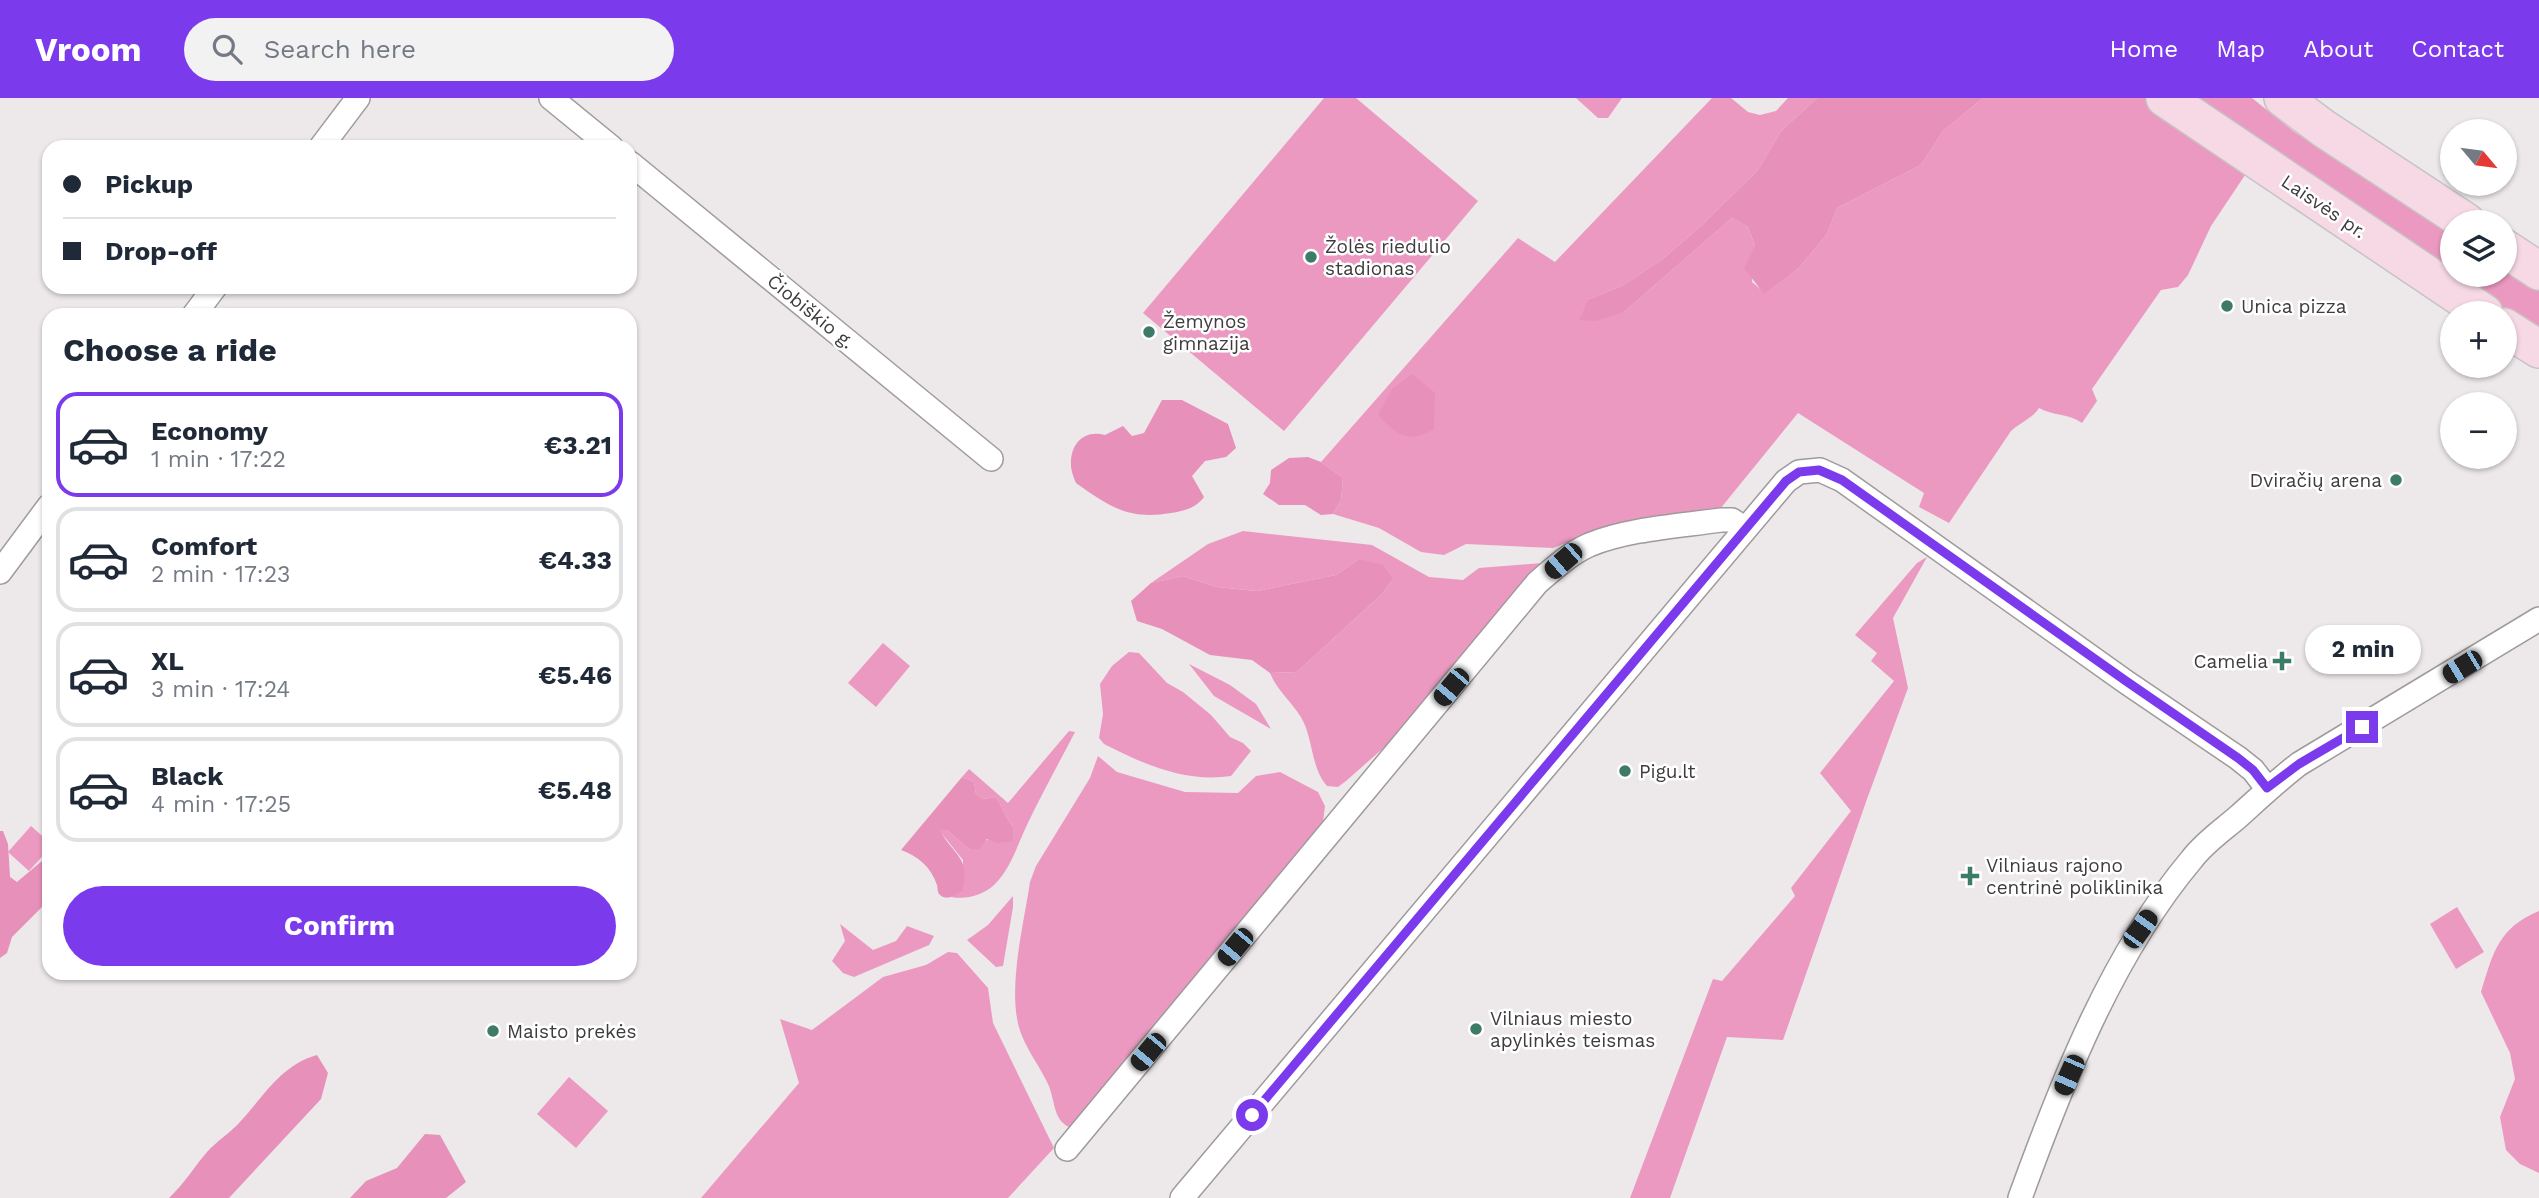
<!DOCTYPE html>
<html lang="en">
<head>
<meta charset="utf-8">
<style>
	body { margin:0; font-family:"Work Sans",sans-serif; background:#f2f2f3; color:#1f2937; height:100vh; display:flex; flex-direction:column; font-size:26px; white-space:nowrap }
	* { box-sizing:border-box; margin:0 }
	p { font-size:23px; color:#747a83 }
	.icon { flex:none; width:38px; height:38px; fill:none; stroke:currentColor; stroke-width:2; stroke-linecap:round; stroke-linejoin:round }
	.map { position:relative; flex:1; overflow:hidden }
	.sheet { position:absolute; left:42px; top:210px; width:595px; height:672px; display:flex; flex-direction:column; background:#fff; border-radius:21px; box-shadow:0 2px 5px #0004 }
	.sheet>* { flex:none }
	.top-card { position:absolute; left:42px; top:42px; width:595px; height:154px; border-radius:21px; box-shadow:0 2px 5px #0004; display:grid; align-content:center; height:154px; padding:0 21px; background:#fff }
	.needle { width:46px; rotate:119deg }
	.fabs { position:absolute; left:2440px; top:21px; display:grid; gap:14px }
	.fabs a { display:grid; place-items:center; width:77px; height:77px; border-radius:50%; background:#fff; box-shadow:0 2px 5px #0004; font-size:35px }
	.end { position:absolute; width:32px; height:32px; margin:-16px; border:9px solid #7c3aed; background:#fff; box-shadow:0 0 0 4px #fff }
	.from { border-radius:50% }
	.bubble { position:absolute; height:49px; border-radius:24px; background:#fff; box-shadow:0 2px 5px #0004; font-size:23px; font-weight:700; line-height:49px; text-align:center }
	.car { position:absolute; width:21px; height:42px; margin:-21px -10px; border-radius:9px; box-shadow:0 0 5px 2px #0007; background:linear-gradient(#222 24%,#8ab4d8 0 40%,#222 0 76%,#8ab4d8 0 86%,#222 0) }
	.top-card b { display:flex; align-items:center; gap:24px; height:66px; font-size:26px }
	.top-card b+b { border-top:2px solid #e0e1e3 }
	.top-card i { width:18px; height:18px; background:#1f2937 }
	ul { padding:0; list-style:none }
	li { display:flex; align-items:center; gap:21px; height:105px; margin:0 14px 10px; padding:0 7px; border:4px solid #e0e1e3; border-radius:21px }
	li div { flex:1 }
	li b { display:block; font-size:26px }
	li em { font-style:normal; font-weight:700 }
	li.current { border-color:#7c3aed }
	li>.icon { width:63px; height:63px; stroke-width:1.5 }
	h2 { padding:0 21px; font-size:32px; line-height:84px }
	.button { display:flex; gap:14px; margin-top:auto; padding:14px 21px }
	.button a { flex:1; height:80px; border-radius:42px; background:#7c3aed; color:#fff; font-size:28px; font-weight:700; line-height:80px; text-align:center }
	header { display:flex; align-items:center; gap:42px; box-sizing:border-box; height:98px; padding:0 35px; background:#7c3aed; color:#fff }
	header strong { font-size:33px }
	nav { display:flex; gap:38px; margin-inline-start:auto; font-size:24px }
	.search { width:490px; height:63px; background:#f2f2f3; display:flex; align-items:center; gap:18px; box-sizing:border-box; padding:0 24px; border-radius:38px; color:#747a83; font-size:26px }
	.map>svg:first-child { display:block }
	.green { fill:#eb99c1 }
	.forest { fill:#e790ba }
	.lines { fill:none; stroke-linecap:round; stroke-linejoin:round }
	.minor-casing { stroke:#9f9a9c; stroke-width:26 }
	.primary-casing { stroke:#c5c4c5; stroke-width:40 }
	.minor { stroke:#fff; stroke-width:23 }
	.primary { stroke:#f7d9e6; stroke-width:37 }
	.route { stroke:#7c3aed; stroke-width:9 }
	.poi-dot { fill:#3e7b67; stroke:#fff; stroke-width:2.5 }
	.labels { text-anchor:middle; stroke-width:5; stroke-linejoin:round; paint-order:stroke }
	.street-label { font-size:19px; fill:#3e3c3d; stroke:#fff }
	.poi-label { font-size:19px; fill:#3e3c3d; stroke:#fff; text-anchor:start }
</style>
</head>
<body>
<header>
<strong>Vroom</strong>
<div class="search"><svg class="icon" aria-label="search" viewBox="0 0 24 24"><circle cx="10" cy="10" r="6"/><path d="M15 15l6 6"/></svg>Search here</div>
<nav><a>Home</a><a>Map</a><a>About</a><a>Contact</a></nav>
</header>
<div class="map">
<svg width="2539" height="1100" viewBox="0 0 2539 1100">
	<rect width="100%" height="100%" fill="#ede8ea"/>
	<g class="green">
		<polygon points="1324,0 1356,0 1478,103 1284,333 1143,215"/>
		<polygon points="1576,0 1622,0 1608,20 1598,20"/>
		<path d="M1712,0h19l17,14 12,3 16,-4 12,-13h29l-36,33 -23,39 -55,54 -39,34 -42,28 -33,13 35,13 108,-94 16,9 7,19 -3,36 13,11 33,-24 29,-35 10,-26 84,-43 22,-34 40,-33h167l99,71 -38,57 -23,49 -10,12 -17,3 -69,99 5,12 -15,22c-14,-10 -29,-7 -43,-15 -7,11 -18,14 -28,23l-62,92 -30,-16 5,-14 -126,-80 -78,96 -124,22 -43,17 -87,-4 -22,11 -23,-3 -42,-24 -46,-14 8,-14 2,-22 -22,-16 197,-224 37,24z"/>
		<polygon points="2188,0 2252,0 2293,33 2452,136 2452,177 2504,177 2504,170 2539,192 2539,237 2431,166"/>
		<path d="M1243,433l129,14 57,32 34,3 16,-12 63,-5 -137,166 -59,52 -8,6 -11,-1c-15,-17 -14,-43 -23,-63 -8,-18 -26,-30 -34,-50l27,-1 85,-78 11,-15 -34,-20 -23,16 -79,16 -40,-4 -34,-11 -32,7 57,-39z"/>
		<polygon points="1927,459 1893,520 1908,590 1867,701 1783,942 1727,939 1670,1100 1630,1100 1713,881 1722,883 1795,798 1791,790 1851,713 1820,675 1894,583 1871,563 1877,555 1855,537 1917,465"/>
		<polygon points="883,545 910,568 876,609 848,585"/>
		<path d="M1129,554l10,1 28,30 16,9 28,23 19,22 13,6 8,8 -20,25c-45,7 -88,-12 -127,-32l-5,-6 4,-24 -3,-30 12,-18z"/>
		<polygon points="1189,566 1230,587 1256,606 1271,631 1214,598"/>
		<path d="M1069,633l6,1c-16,31 -34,63 -49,95 -9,19 -15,41 -31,57 -11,11 -29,16 -44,13l11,-5 1,-32 -24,-30h8l22,19 44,-22c-8,-10 -10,-21 -18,-30l-12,2 -7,-5 -2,-12 -12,-5 7,-8 39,34z"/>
		<path d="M1098,658l19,16 68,20 53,1 18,-17 24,-4 38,20 7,14 -2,16 -78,104 -168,203c-25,-3 -21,-28 -29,-45 -8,-17 -19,-31 -26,-48 -17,-40 2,-112 8,-154l6,-16 54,-88z"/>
		<polygon points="31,728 49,744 49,751 29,773 8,754"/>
		<polygon points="1013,798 1013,809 1003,868 996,869 967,842 988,827"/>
		<polygon points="2457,809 2484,854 2456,871 2430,826"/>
		<path d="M2539,813v262l-19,-9 -14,-14 -6,-33 15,-38 -5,-26 -29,-61c12,-39 17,-64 58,-81z"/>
		<polygon points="840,826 873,852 896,843 907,828 934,838 929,847 854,879 843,875 832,863 845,843"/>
		<polygon points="948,854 957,855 988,890 993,925 1054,1050 1008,1100 701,1100 799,985 780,921 812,932 883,879 926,867"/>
		<polygon points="569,979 608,1013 576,1050 537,1016"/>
	</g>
	<g class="forest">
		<polygon points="1817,0 1983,0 1943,33 1921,67 1837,110 1827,136 1798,171 1764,196 1744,170 1755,148 1748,129 1732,120 1624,214 1596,223 1579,222 1589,201 1622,188 1664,160 1703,126 1758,72 1781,33"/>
		<path d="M1412,276l23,19 -1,36c-26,15 -37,6 -56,-14l13,-25z"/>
		<path d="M1162,302h20l46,24 8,24 -10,9 -21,4 -13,15 12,21c-8,11 -20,14 -33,16 -43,7 -61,-6 -95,-30 -2,-5 -5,-12 -5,-18 -1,-21 13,-36 34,-30l18,-9 9,10 12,-3z"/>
		<polygon points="1308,359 1321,364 1343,380 1341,402 1333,416 1321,417 1305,407 1279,407 1263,396 1270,385 1271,372 1289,360"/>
		<polygon points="1359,461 1383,467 1393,481 1382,496 1297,574 1270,575 1252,562 1210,557 1162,531 1137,523 1131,503 1151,485 1183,478 1217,489 1257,493 1336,477"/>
		<path d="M962,679l12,5 2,12 7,5 12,-2c8,9 10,20 18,30v14l-15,2 -11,-4 -8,10h-10l-22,-19h-7c14,27 31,26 22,62 -6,3 -15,9 -22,3 -3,-3 -2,-6 -3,-10 -6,-18 -19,-29 -36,-35z"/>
		<polygon points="0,733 3,733 8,746 10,779 17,784 49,757 49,802 12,839 7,855 0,860"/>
		<path d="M317,957l11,18 -7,26 -92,99h-60c15,-14 25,-31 38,-46 10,-11 23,-19 33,-30 24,-26 41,-57 77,-67z"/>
		<polygon points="425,1036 440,1037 466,1084 446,1100 350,1100 366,1083 397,1070"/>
	</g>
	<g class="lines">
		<g class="minor-casing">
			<g id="minor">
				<polyline points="551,0 611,49"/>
				<polyline points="321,49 358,0"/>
				<polyline points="630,65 991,361"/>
				<polyline points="194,217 215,189"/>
				<polyline points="0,474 49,408"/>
				<path d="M1067,1051l470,-566c16,-14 32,-29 52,-38 38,-16 90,-19 132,-25h11l12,8"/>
				<polyline points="1182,1100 1786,383 1799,374 1820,372 1842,382 2126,584 2238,660 2253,672 2267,690"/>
				<path d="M2020,1100c42,-116 92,-244 172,-339 13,-17 31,-29 47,-43 20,-18 38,-35 60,-52l240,-145"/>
			</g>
		</g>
		<g class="primary-casing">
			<g id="primary">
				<polyline points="2165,0 2484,215"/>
				<polyline points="2283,0 2323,30 2466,124"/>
				<polyline points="2504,150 2539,173"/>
				<polyline points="2504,229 2539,251"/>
			</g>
		</g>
		<use href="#minor" class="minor"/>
		<use href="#primary" class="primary"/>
	</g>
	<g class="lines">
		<polyline class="route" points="1252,1017 1786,383 1799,374 1819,372 1842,382 2126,583 2238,660 2253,672 2267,690 2299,666 2362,629"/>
	</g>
	<g class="poi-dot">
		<circle cx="1311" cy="159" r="7"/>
		<circle cx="2227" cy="208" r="7"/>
		<circle cx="1149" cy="234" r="7"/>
		<circle cx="2396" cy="382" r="7"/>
		<path d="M2278.5 552.5h7v7h7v7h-7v7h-7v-7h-7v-7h7z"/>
		<circle cx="1625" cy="673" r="7"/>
		<path d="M1966.5 767.5h7v7h7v7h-7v7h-7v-7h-7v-7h7z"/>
		<circle cx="1476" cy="931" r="7"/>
		<circle cx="493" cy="933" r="7"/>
	</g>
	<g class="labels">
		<g class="street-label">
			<text transform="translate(2324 108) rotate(34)" y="7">Laisvės pr.</text>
			<text transform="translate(811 213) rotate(39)" y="7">Čiobiškio g.</text>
		</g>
		<g class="poi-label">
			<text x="1325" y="155">Žolės riedulio<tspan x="1325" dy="22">stadionas</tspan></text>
			<text x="2241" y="215">Unica pizza</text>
			<text x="1163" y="230">Žemynos<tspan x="1163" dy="22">gimnazija</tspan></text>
			<text x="2382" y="389" text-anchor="end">Dviračių arena</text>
			<text x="2268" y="570" text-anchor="end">Camelia</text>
			<text x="1639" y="680">Pigu.lt</text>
			<text x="1986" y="774">Vilniaus rajono<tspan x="1986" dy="22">centrinė poliklinika</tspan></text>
			<text x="1490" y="927">Vilniaus miesto<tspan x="1490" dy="22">apylinkės teismas</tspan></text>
			<text x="507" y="940">Maisto prekės</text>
		</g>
	</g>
</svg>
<div class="fabs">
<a><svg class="needle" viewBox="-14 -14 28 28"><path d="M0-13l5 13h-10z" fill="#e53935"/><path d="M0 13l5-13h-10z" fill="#747a83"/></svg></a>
<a><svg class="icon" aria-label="layers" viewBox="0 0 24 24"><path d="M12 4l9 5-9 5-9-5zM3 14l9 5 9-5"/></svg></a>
<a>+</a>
<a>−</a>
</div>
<i class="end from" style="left:1252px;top:1017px"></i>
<i class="end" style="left:2362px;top:629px"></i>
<div class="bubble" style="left:2305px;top:527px;width:116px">2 min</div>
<i class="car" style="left:1563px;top:463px;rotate:229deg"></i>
<i class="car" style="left:2462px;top:569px;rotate:239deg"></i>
<i class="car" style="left:1451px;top:589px;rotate:220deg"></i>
<i class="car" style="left:2140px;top:831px;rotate:36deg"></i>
<i class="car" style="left:1235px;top:849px;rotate:220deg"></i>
<i class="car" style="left:1148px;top:954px;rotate:220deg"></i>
<i class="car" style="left:2069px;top:977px;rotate:204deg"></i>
<div class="top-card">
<b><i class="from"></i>Pickup</b>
<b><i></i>Drop-off</b>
</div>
<section class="sheet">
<h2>Choose a ride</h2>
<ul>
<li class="current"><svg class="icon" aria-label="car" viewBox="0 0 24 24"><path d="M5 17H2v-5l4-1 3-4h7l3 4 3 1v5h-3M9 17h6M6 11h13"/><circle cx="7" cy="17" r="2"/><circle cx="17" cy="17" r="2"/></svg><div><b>Economy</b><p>1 min · 17:22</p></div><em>€3.21</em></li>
<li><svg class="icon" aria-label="car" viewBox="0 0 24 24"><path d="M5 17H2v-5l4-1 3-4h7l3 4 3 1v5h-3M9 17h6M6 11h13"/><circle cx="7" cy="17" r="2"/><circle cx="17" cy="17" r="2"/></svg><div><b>Comfort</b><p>2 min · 17:23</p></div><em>€4.33</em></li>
<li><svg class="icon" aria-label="car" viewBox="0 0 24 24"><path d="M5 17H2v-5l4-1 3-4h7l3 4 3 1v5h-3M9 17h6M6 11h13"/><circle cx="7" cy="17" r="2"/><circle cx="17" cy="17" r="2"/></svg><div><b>XL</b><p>3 min · 17:24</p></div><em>€5.46</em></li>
<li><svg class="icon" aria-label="car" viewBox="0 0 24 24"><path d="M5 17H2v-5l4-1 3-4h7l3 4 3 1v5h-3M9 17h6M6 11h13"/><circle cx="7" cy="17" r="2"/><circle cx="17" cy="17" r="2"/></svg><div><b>Black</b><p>4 min · 17:25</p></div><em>€5.48</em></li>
</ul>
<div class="button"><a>Confirm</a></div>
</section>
</div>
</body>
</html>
